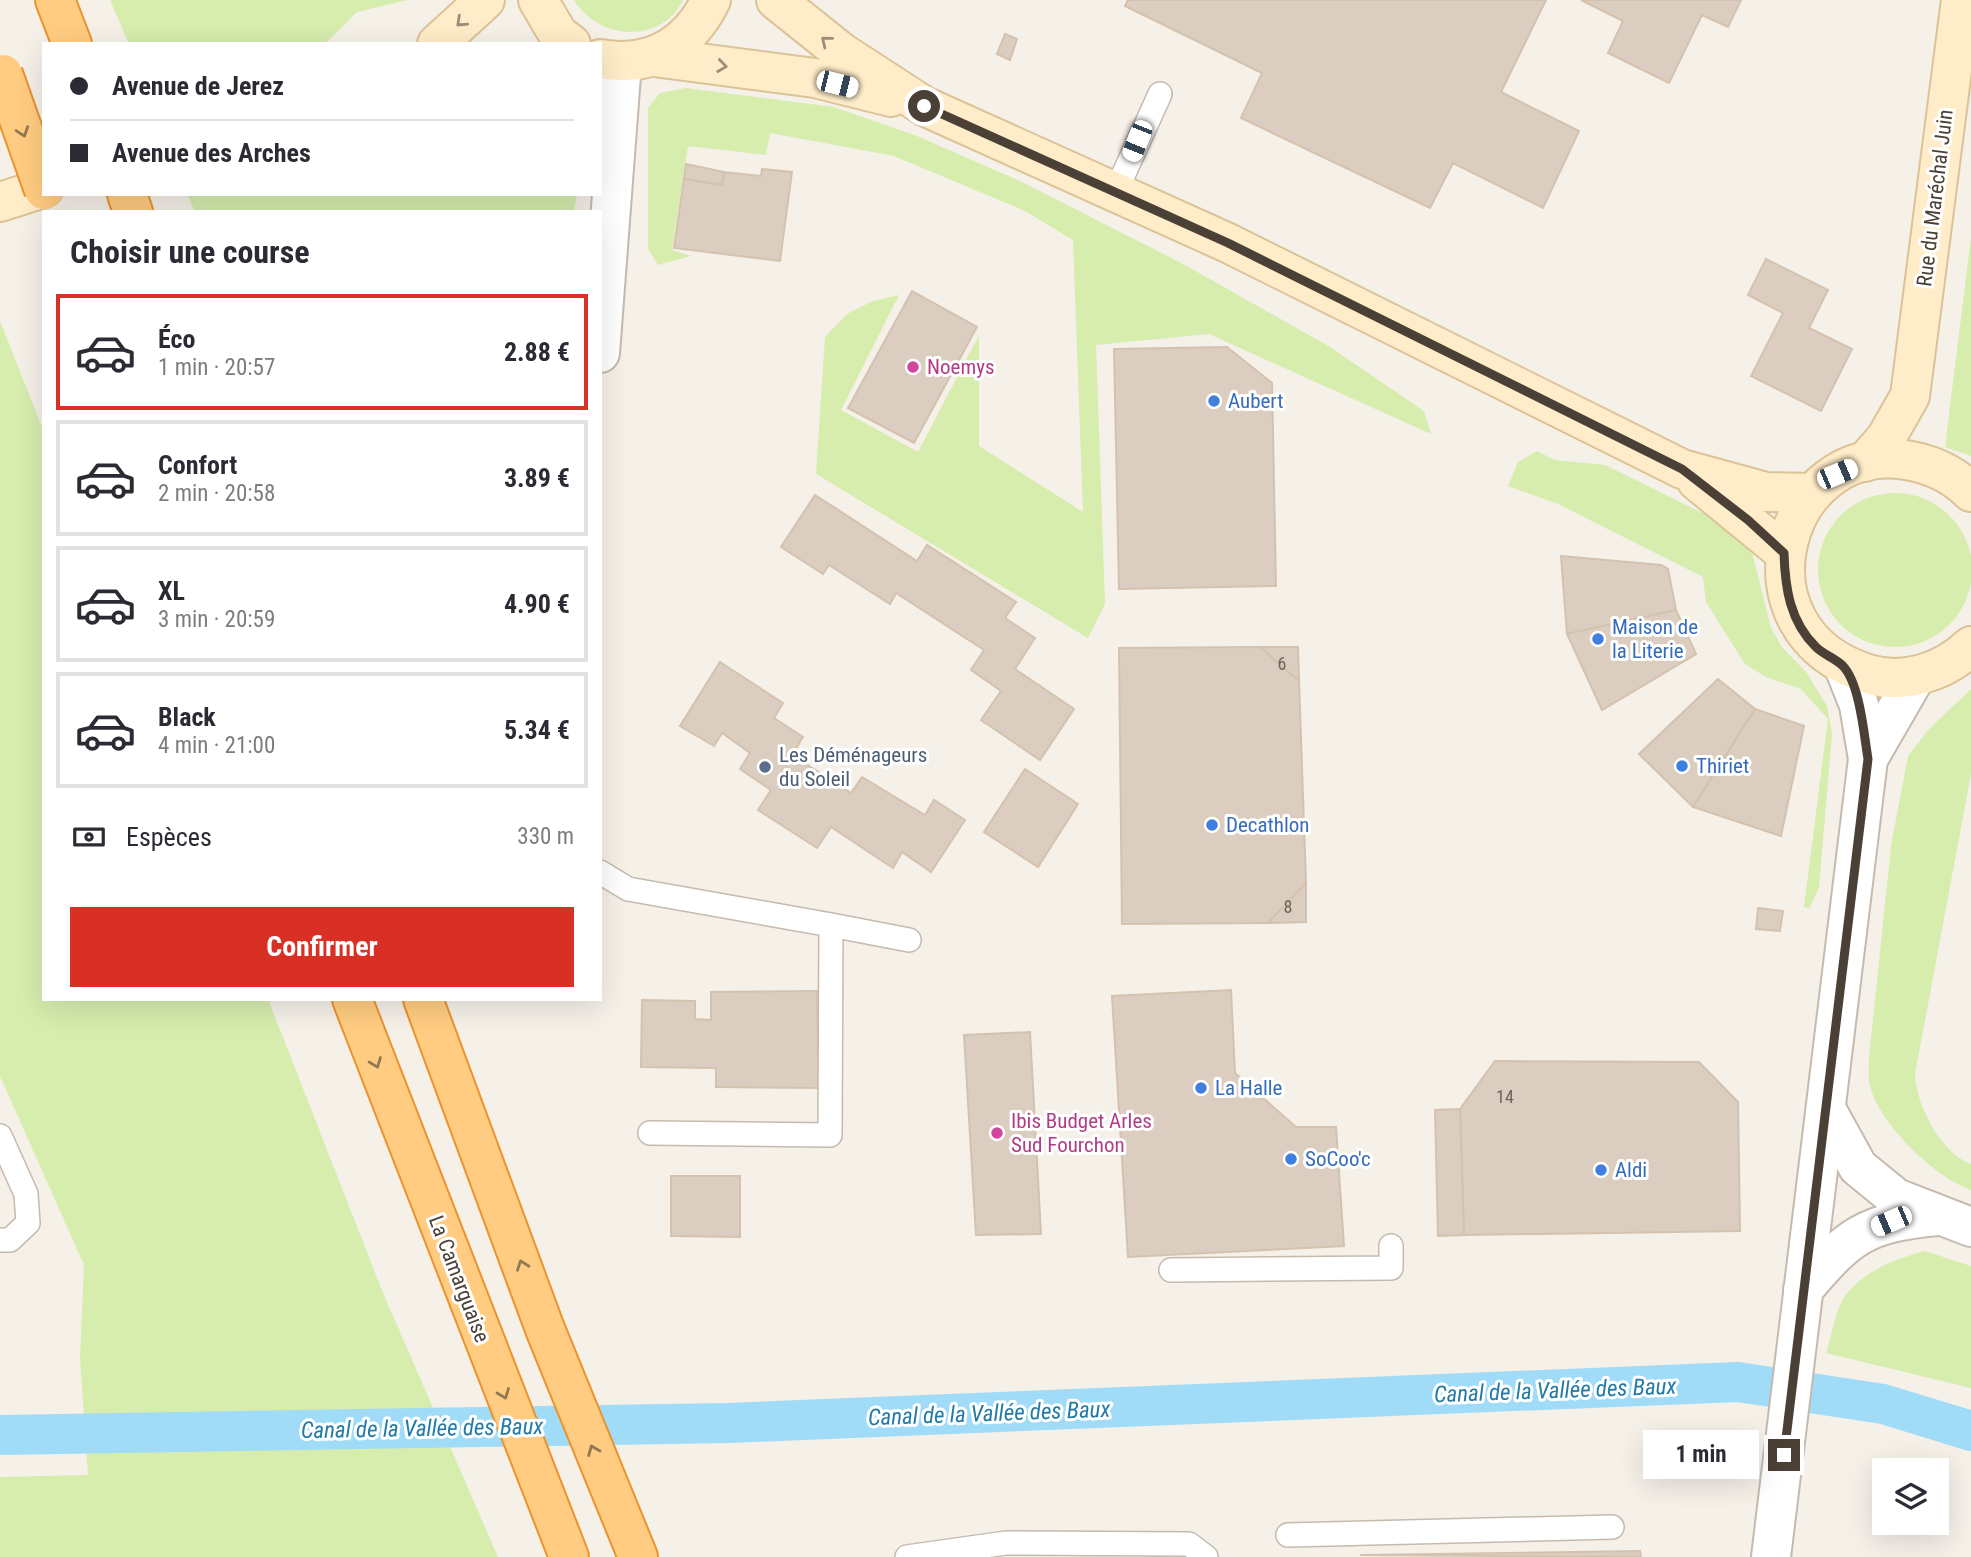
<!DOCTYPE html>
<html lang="fr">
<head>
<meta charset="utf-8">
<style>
	body { margin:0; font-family:"Roboto Condensed",sans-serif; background:#f2f2f3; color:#2b2b33; height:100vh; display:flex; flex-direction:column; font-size:26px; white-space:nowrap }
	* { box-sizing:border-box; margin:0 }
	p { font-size:23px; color:#7c7c81 }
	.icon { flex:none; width:38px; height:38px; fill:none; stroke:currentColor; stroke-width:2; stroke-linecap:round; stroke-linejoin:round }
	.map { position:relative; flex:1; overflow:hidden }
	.side { position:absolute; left:42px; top:210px; width:560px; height:791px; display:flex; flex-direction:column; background:#fff; border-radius:0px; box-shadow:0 7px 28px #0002 }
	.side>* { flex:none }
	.hud { position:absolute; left:42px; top:42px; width:560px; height:154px; border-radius:0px; box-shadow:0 7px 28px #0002; display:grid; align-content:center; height:154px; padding:0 28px; background:#fff }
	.controls { position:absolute; left:1872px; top:1458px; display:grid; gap:14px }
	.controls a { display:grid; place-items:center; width:77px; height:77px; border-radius:0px; background:#fff; box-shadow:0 7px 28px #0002; font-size:35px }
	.end { position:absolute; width:32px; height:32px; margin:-16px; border:9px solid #4a4036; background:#fff; box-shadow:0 0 0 4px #fff }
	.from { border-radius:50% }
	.bubble { position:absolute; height:49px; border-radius:0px; background:#fff; box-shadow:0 7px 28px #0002; font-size:23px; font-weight:700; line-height:49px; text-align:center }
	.car { position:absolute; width:21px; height:42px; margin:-21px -10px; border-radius:9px; box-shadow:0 0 5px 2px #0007; background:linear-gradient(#fff 24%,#345 0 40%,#fff 0 76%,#345 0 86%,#fff 0) }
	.hud b { display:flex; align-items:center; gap:24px; height:66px; font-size:26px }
	.hud b+b { border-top:2px solid #e1e1e2 }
	.hud i { width:18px; height:18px; background:#2b2b33 }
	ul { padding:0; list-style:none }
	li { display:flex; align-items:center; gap:21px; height:116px; margin:0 14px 10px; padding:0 14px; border:4px solid #e1e1e2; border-radius:0px }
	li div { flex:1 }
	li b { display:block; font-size:26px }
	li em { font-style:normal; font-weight:700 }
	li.on { border-color:#d93025 }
	li>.icon { width:63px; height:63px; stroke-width:1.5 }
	h2 { padding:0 28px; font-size:32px; line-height:84px }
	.pay { display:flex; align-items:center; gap:18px; height:77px; padding:0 28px; font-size:26px }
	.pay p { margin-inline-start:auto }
	.cta { display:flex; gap:14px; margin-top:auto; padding:14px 28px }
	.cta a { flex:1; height:80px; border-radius:0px; background:#d93025; color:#fff; font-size:28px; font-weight:700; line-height:80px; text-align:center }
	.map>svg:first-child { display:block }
	.green { fill:#d6edae }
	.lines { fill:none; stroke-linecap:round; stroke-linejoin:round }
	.canal { stroke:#a0dbf7; stroke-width:40 }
	.building { fill:#dbcec0; stroke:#d4c2af; stroke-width:2 }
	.service-casing { stroke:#c5baad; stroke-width:26 }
	.minor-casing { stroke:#c5baad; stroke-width:42 }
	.secondary-casing { stroke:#dcc397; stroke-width:42 }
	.trunk-casing { stroke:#eb932d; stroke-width:42 }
	.service { stroke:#fff; stroke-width:23 }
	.minor { stroke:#fff; stroke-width:38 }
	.secondary { stroke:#ffedc9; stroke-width:38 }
	.trunk { stroke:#ffcc81; stroke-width:38 }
	.trunk-bridge-casing { stroke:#eb932d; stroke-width:42; stroke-linecap:butt }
	.trunk-bridge { stroke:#ffcc81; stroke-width:38 }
	.oneway { stroke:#9b8e78 }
	.oneway2 { stroke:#927854 }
	.route { stroke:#4a4036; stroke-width:9 }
	.hotel-dot { fill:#d1479c; stroke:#fff; stroke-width:2.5 }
	.shop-dot { fill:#3f7fe0; stroke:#fff; stroke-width:2.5 }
	.service-dot { fill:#5c6f8a; stroke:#fff; stroke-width:2.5 }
	.labels { text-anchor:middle; stroke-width:6; stroke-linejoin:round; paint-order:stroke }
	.number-label { font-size:18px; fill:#6e6458 }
	.street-label { font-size:21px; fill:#4a4036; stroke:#fff }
	.hotel-label { font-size:21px; fill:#b23c85; stroke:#fff; text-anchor:start }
	.shop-label { font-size:21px; fill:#366cbe; stroke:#fff; text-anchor:start }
	.service-label { font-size:21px; fill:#4e5e75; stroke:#fff; text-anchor:start }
	.water-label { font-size:23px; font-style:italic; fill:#227aa6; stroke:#fff }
</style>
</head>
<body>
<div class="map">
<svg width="1971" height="1557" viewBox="0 0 1971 1557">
	<rect width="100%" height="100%" fill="#f5f0e8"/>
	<g class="green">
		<polygon points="110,0 407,0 357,12 325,44 129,44"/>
		<path d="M574,0h109c-22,45 -85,40 -109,0z"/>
		<polygon points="686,88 834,107 917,136 1022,182 1185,265 1330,347 1424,411 1431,434 1209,334 1096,345 1105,604 1088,638 816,474 825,337 847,314 873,301 899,295 841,410 918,452 979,335 979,446 1083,512 1073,240 1025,211 894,156 770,133 766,155 688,146 672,250 691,256 658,265 648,248 648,108 660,93"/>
		<polygon points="187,194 577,194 574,212 195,212"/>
		<polygon points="1971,238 1971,456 1945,447"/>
		<polygon points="0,321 44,432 44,999 268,999 383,1293 498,1557 0,1557 0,1477 88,1475 80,1358 84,1265 0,1076"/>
		<polygon points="1537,451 1555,460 1605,465 1729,526 1750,544 1771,628 1782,647 1806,672 1827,706 1832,734 1819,887 1810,908 1804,907 1828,719 1801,689 1766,677 1745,664 1706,602 1703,577 1558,504 1508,486 1518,462"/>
		<circle cx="1895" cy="570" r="77"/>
		<path d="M1971,689v85l-56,300c1,30 25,79 56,90v26c-36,-13 -91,-65 -101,-104 -2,-8 -1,-19 -1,-28l22,-212 17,-90 21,-27z"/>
		<path d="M1925,1251l46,15v122l-145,-35c5,-15 8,-33 14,-48 15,-31 54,-46 85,-54z"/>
	</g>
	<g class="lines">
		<polyline class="canal" points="0,1435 728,1423 1738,1382 1883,1404 1971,1431"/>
	</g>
	<g class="building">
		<polygon points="1128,0 1546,0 1501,92 1579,131 1543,208 1453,163 1430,208 1241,118 1262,73 1125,6"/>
		<polygon points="1581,0 1741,0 1728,27 1702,15 1669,83 1608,53 1623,21"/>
		<polygon points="1005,34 1017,39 1010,60 997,54"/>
		<polygon points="686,164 724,172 722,185 684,179"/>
		<polygon points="762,169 792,172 780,261 674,248 684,179 722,185 724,172 761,176"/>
		<polygon points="1766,259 1828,290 1809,328 1852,349 1821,411 1751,376 1783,313 1748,295"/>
		<polygon points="912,291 977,327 914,443 848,408"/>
		<polygon points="1227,347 1272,383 1276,586 1119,589 1114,349"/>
		<polygon points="815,495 917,561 927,545 1016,602 1005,618 1035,638 1015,669 1074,709 1040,760 981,720 1001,691 971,670 984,650 896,593 890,604 829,565 823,574 781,547"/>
		<polygon points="1561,556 1661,565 1668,569 1676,610 1567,634"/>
		<polygon points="1676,610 1696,654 1602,710 1567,634"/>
		<polygon points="1260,647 1299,681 1306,883 1268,923 1122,924 1119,648"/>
		<polygon points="1260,647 1298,647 1299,681"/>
		<polygon points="720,662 783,703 774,718 803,737 792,755 851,793 862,777 925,815 934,800 965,820 931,872 902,852 893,868 831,827 817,848 758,810 771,790 740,769 750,753 722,733 714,746 680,726"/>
		<polygon points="1718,679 1755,709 1693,807 1639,754"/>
		<polygon points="1755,709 1804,726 1781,836 1693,807"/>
		<polygon points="1025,769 1078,804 1038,867 984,832"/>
		<polygon points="1306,883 1306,922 1268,923"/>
		<polygon points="1758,908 1783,911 1780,931 1756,929"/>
		<polygon points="1231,990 1235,1073 1296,1127 1336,1127 1344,1246 1128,1257 1112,996"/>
		<polygon points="817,991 819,1088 716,1087 716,1068 641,1067 642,1000 695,1001 695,1019 711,1020 711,992"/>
		<polygon points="1030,1032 1041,1234 976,1235 964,1035"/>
		<polygon points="1495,1061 1699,1062 1738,1102 1740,1231 1464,1235 1460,1109"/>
		<polygon points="1460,1109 1464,1235 1438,1236 1435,1110"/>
		<polygon points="671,1176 740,1176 740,1237 671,1236"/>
		<polygon points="1640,1551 1641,1557 1360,1555"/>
	</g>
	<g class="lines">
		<g class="service-casing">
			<g id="service">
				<polyline points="1116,191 1160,94"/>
				<polyline points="600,872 628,889 831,925 830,1135 650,1133"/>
				<polyline points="831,925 909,940"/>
				<polyline points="0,1136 26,1194 28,1223 10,1240 0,1240"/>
				<polyline points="1171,1270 1391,1268 1391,1246"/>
				<polyline points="1288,1535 1612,1527"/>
				<polyline points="907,1557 1006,1543 1189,1544 1206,1557"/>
			</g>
		</g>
		<g class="minor-casing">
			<g id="minor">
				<polyline points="600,353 622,62"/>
				<polyline points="1868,759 1916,676"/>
				<polyline points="1826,1109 1858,1167 1896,1198 1971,1227"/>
				<path d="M1803,1290c46,-55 62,-67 134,-74"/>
				<polyline points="1771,1557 1868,759 1859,705 1844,667"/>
			</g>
		</g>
		<g class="secondary-casing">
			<g id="secondary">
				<polyline points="538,0 558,34 571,44"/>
				<polyline points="776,0 841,52 924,106 1228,243 1682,469 1766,492 1813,493"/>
				<polyline points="437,44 485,0"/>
				<polyline points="654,57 815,78 891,97"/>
				<path d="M600,59c51,9 89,-14 111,-59"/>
				<polyline points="0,202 44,188"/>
				<polyline points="1865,462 1886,438 1910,396 1961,0"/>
				<polyline points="1697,481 1785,553"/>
				<path d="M1971,492c-18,-18 -40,-28 -65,-32 -124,-20 -178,171 -38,214 36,11 76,-2 103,-28"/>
			</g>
		</g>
		<g class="trunk-casing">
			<g id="trunk">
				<polyline points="55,0 72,44"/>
				<polyline points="127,194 133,212"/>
				<polyline points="352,999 569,1557"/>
				<polyline points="423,999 545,1329 638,1557"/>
			</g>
		</g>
		<use href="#service" class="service"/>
		<use href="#minor" class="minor"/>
		<use href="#secondary" class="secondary"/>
		<use href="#trunk" class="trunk"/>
		<g class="trunk-bridge-casing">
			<polyline id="trunk-bridge" points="3,74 44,190"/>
		</g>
		<use href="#trunk-bridge" class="trunk-bridge"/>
	</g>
	<defs><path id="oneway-chevron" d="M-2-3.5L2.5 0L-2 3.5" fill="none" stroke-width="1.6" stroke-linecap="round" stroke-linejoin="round" transform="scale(1.75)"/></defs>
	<g class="oneway">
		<use href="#oneway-chevron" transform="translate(461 22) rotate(137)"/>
		<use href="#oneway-chevron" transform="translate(826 41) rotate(-141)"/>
		<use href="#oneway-chevron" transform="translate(722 66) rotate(8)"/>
	</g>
	<g class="oneway2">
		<use href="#oneway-chevron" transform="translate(23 132) rotate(71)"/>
		<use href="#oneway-chevron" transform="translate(376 1063) rotate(69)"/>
		<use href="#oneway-chevron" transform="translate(522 1265) rotate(-110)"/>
		<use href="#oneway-chevron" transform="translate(504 1394) rotate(69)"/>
		<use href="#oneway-chevron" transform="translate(593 1450) rotate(-112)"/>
	</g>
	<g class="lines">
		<path class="route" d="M924,106l304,137 454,226 66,51 36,33c1,35 6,69 32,94 8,8 19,11 27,19 17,18 21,69 25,93l-84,696"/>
	</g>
	<g class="hotel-dot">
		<circle cx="913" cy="367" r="7"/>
		<circle cx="997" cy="1133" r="7"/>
	</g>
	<g class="shop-dot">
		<circle cx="1214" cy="401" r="7"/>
		<circle cx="1598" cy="639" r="7"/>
		<circle cx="1682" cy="766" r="7"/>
		<circle cx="1212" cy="825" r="7"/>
		<circle cx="1201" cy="1088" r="7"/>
		<circle cx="1291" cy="1159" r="7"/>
		<circle cx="1601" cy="1170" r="7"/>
	</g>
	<circle class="service-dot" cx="765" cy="767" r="7"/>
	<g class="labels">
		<g class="number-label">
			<text x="1282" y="670">6</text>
			<text x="1288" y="913">8</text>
			<text x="1505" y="1103">14</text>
		</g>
		<g class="street-label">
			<text transform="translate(1935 198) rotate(-83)" y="7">Rue du Maréchal Juin</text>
			<text transform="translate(459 1279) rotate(69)" y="7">La Camarguaise</text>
		</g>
		<g class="hotel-label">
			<text x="927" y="374">Noemys</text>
			<text x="1011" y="1128">Ibis Budget Arles<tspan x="1011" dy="24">Sud Fourchon</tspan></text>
		</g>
		<g class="shop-label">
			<text x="1228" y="408">Aubert</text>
			<text x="1612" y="634">Maison de<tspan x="1612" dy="24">la Literie</tspan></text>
			<text x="1696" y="773">Thiriet</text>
			<text x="1226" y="832">Decathlon</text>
			<text x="1215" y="1095">La Halle</text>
			<text x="1305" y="1166">SoCoo'c</text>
			<text x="1615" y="1177">Aldi</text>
		</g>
		<g class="service-label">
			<text x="779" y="762">Les Déménageurs<tspan x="779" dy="24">du Soleil</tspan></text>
		</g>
		<g class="water-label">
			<text transform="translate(1555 1390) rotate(-2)" y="8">Canal de la Vallée des Baux</text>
			<text transform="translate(989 1413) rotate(-2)" y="8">Canal de la Vallée des Baux</text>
			<text transform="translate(422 1428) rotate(-1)" y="8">Canal de la Vallée des Baux</text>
		</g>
	</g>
</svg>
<div class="controls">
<a><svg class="icon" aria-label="layers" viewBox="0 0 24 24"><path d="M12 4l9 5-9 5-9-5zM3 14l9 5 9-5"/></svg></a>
</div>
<i class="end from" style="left:924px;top:106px"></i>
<i class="end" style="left:1784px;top:1455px"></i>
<div class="bubble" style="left:1643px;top:1430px;width:116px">1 min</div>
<i class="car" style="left:837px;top:84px;rotate:104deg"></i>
<i class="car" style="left:1137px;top:141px;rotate:202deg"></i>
<i class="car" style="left:1837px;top:474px;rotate:67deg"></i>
<i class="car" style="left:1891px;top:1221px;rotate:247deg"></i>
<div class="hud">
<b><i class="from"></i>Avenue de Jerez</b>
<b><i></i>Avenue des Arches</b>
</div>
<section class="side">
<h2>Choisir une course</h2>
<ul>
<li class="on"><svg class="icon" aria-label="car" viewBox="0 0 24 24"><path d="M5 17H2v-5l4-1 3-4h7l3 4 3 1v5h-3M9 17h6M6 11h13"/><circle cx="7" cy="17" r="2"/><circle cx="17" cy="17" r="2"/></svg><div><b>Éco</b><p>1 min · 20:57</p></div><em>2.88 €</em></li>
<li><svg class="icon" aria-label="car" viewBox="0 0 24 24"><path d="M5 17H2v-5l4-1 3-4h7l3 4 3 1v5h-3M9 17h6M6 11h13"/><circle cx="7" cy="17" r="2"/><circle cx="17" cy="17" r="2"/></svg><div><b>Confort</b><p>2 min · 20:58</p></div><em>3.89 €</em></li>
<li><svg class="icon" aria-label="car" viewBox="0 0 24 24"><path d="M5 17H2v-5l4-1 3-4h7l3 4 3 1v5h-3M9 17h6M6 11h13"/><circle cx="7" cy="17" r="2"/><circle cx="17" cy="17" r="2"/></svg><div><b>XL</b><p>3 min · 20:59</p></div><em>4.90 €</em></li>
<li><svg class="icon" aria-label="car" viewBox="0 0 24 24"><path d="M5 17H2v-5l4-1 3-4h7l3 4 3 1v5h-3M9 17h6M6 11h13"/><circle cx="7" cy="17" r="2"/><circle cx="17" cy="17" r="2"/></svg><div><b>Black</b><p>4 min · 21:00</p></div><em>5.34 €</em></li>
</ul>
<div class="pay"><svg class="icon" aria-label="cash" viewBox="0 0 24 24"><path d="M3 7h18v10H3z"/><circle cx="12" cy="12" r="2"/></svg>Espèces<p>330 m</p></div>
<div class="cta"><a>Confirmer</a></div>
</section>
</div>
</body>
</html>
